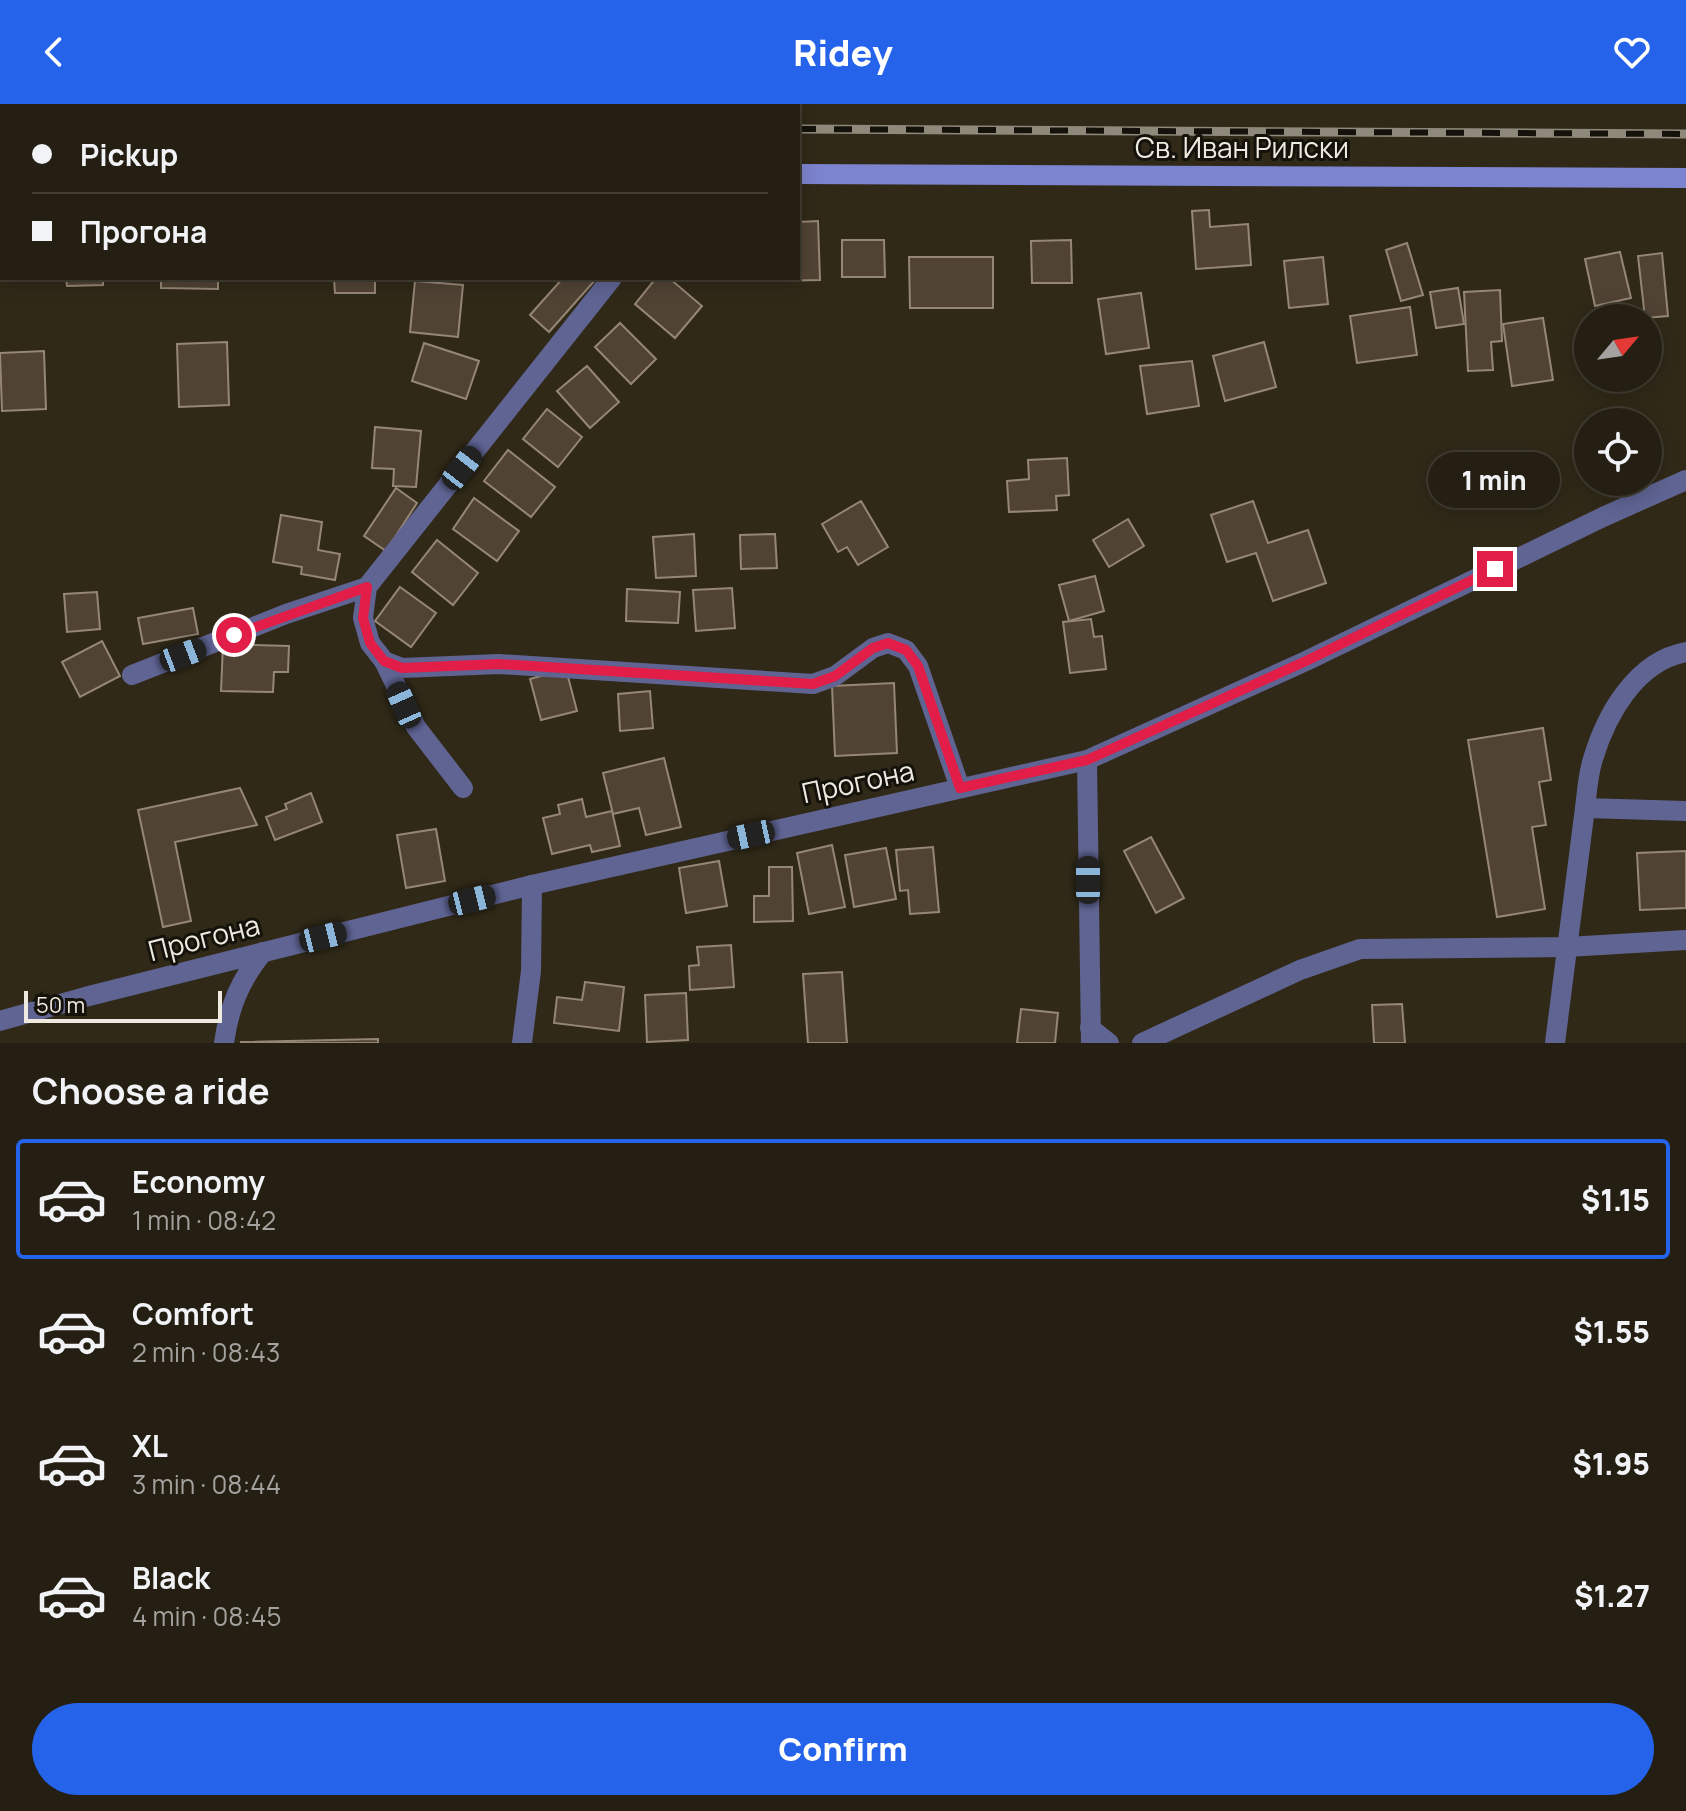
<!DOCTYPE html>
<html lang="en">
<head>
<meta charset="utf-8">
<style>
	body { margin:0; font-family:Manrope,sans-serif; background:#2c271b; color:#f1f3f6; height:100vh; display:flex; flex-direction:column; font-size:30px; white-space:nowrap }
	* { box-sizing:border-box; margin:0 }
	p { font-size:26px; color:#a3a29f }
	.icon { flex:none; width:44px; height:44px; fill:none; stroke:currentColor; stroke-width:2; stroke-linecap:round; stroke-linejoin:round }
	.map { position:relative; height:939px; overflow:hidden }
	.details { display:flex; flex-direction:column; background:#241f12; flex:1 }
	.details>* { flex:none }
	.hud { position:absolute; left:0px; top:0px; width:800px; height:176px; box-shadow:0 4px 20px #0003,0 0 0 2px #413d32; display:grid; align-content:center; height:176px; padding:0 32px; background:#241f12 }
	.needle { width:52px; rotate:61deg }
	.buttons { position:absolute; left:1574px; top:200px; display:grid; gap:16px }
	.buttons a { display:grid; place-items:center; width:88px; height:88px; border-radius:50%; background:#241f12; box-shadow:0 4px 20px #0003,0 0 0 2px #413d32; font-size:40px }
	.scale { position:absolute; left:24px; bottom:20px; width:198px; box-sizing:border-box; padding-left:8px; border:4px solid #eeeadf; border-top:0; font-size:22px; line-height:28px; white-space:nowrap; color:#eeeadf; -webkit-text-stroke:6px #15120b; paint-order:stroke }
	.end { position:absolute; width:36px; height:36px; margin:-18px; border:10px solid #e11d48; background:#fff; box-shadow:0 0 0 4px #fff }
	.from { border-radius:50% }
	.bubble { position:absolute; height:56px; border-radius:28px; background:#241f12; box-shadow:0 4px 20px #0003,0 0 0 2px #413d32; font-size:26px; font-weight:800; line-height:56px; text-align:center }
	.car { position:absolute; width:24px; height:48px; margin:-24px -12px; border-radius:10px; box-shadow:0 0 6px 2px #0007; background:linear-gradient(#222 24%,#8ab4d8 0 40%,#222 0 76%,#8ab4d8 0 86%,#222 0) }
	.hud b { display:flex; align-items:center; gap:28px; height:76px; font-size:30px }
	.hud b+b { border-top:2px solid #413d32 }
	.hud i { width:20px; height:20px; background:#f1f3f6 }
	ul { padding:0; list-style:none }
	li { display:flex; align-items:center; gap:24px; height:120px; margin:0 16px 12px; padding:0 16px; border:4px solid transparent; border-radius:8px }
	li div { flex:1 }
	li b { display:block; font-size:30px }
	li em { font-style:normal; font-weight:800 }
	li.on { border-color:#2563eb }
	li>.icon { width:72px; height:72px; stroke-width:1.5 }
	h2 { padding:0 32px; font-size:36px; line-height:96px }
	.action { display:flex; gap:16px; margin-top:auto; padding:16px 32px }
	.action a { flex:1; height:92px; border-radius:48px; background:#2563eb; color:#fff; font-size:32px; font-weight:800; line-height:92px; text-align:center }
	header { display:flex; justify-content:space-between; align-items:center; height:104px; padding:0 32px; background:#2563eb; color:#fff; font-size:36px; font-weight:800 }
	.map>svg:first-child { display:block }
	.building { fill:#514334; stroke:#968676; stroke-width:2 }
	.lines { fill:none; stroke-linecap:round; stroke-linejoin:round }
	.street { stroke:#5f6493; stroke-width:20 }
	.secondary { stroke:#7d84cf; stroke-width:20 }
	.rail-casing { stroke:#8f897b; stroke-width:9 }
	.rail { stroke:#15120b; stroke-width:6; stroke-dasharray:18; stroke-linecap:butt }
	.route { stroke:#e11d48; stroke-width:10 }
	.labels { text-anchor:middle; stroke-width:6; stroke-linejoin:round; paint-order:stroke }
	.street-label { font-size:28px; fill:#eeeadf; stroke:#15120b }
</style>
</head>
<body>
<header><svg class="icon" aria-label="back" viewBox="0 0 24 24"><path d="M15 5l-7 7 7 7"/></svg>Ridey<svg class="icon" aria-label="heart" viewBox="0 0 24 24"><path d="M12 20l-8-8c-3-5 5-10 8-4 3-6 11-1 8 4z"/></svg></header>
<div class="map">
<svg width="1686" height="939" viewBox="0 0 1686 939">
	<rect width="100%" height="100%" fill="#302918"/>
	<g class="building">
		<polygon points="1209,106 1210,123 1248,120 1251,161 1196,165 1192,107"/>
		<polygon points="818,117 820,176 773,177 773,174 798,174 798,118"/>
		<polygon points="842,136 884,136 885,173 842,173"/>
		<polygon points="1071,136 1072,179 1032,179 1031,137"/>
		<polygon points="1407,139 1423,191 1401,197 1386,146"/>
		<polygon points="1620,148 1631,194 1595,202 1585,155"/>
		<polygon points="1662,149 1668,212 1645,214 1638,152"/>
		<polygon points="909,153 993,153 993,204 910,204"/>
		<polygon points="1323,153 1328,200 1289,204 1284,157"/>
		<polygon points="66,174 103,174 103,181 67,182"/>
		<polygon points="161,174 218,174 218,185 161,184"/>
		<polygon points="334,174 375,174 375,189 335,189"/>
		<polygon points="563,174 597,174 549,228 530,211"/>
		<polygon points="656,174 669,174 702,202 675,234 635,200"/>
		<polygon points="415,177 463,181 458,233 410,228"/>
		<polygon points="1458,184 1464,220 1436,224 1430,188"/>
		<polygon points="1500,186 1502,237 1491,238 1493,266 1468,267 1464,188"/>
		<polygon points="1141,189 1149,244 1106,250 1098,195"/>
		<polygon points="1410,203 1417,251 1357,259 1350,212"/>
		<polygon points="1543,214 1553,276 1512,282 1503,220"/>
		<polygon points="620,219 656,255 631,280 595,243"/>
		<polygon points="227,238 229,301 179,303 177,240"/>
		<polygon points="1264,238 1276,283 1225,297 1213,252"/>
		<polygon points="424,239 479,257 466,295 412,277"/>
		<polygon points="44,247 46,305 2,307 0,249"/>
		<polygon points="1192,257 1199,302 1147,310 1140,262"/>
		<polygon points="587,262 619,298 590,324 557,287"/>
		<polygon points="547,305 582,333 558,363 523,335"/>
		<polygon points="375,323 421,327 416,383 393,382 394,365 372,364"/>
		<polygon points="508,346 555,383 531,413 484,377"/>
		<polygon points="1067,354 1069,391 1056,392 1057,406 1009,408 1007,377 1029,375 1028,356"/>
		<polygon points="396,384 417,399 386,447 364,432"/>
		<polygon points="474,394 519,427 497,457 453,425"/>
		<polygon points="861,397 888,443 858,461 847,443 838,448 822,420"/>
		<polygon points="1253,397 1268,439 1308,426 1326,479 1273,497 1256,449 1227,458 1211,411"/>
		<polygon points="281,411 322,418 318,446 340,450 335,476 301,470 302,463 273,458"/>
		<polygon points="1128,415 1144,442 1109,463 1093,436"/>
		<polygon points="694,430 696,472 656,474 653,433"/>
		<polygon points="775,430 777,464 741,465 740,431"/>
		<polygon points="437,436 478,469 453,501 412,468"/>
		<polygon points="1095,472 1104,507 1069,517 1059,481"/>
		<polygon points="400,483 436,509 411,543 375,517"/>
		<polygon points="732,484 735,524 696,527 693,486"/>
		<polygon points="627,485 680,488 678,519 626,517"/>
		<polygon points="97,488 100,525 67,528 64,490"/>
		<polygon points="193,504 198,530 143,540 138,514"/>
		<polygon points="1091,515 1094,533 1102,532 1106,565 1070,569 1063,518"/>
		<polygon points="102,537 120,572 80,593 62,558"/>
		<polygon points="223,540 289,542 288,568 274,568 273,588 221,587"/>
		<polygon points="566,565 577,607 541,616 530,575"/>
		<polygon points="894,579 897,649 835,652 832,582"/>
		<polygon points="650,587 653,624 620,627 618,590"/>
		<polygon points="1543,624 1551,676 1539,678 1546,721 1532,723 1545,805 1497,813 1468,636"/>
		<polygon points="664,654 681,723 646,731 639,704 613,710 603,669"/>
		<polygon points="240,684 257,721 175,738 191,817 163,823 138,706"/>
		<polygon points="311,689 322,718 275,736 266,713 287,705 285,700"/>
		<polygon points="582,695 586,713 612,707 620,742 592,748 590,741 552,750 543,714 560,710 558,701"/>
		<polygon points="436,725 445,777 406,784 397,731"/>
		<polygon points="1151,733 1184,794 1156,809 1124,747"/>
		<polygon points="832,741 845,803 809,810 797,749"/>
		<polygon points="933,743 939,808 910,810 908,786 900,787 896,746"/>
		<polygon points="886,744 896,795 854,803 845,751"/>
		<polygon points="1686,747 1686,804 1640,806 1637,749"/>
		<polygon points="719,757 727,802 686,809 679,764"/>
		<polygon points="769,763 792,763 793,817 754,818 754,792 769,792"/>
		<polygon points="731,841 734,883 690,886 689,862 699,861 697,843"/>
		<polygon points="842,868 847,939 808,939 803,870"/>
		<polygon points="585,878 624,883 619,927 554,919 557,893 582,896"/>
		<polygon points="686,889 688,936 647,938 645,891"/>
		<polygon points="1402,900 1405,939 1374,939 1372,901"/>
		<polygon points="1021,905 1058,909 1055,939 1017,939"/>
		<polygon points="378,935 378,939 241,939 241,938"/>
	</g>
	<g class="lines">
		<g class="street">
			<polyline points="612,174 367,483 363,514 370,539 384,557 402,564 499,560 813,580 835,572 873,544 888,539 906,546 918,562 960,684"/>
			<path d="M1686,548c-50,9 -80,63 -93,107 -5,15 -6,33 -8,49l101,3"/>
			<polyline points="384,557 416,623 463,684"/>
			<polyline points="132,571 286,510 367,483"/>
			<polyline points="1087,656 1091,939"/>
			<polyline points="0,917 85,893 532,781 1087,656 1306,557 1603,413 1686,376"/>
			<polyline points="1090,924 1109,939"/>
			<path d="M224,939c5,-36 16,-63 39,-91"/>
			<polyline points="522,939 531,867 532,781"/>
			<polyline points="1142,939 1300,866 1360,845 1567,843 1686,836"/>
			<polyline points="1555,939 1585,704"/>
		</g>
		<g class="secondary">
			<polyline points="0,57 2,57"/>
			<polyline points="798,70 1686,74"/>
		</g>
		<g class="rail-casing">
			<g id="rail">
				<polyline points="0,16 2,16"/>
				<polyline points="798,25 1686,30"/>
			</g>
		</g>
		<use href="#rail" class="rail"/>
	</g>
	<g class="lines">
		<polyline class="route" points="234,531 367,483 363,514 370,539 384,557 402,564 499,560 813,580 835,572 873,544 888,539 906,546 918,562 960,684 1087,656 1306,557 1495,465"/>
	</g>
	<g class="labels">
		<g class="street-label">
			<text x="1242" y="54">Св. Иван Рилски</text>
			<text transform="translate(858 678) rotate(-12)" y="10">Прогона</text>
			<text transform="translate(204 834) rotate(-14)" y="10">Прогона</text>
		</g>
	</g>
</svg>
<div class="buttons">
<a><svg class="needle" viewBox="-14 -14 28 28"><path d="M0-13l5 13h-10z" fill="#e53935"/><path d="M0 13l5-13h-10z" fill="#a3a29f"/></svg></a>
<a><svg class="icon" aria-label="locate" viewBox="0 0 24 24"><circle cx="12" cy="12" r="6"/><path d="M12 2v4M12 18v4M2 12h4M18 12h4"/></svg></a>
</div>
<div class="scale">50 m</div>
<i class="end from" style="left:234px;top:531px"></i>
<i class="end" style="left:1495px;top:465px"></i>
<div class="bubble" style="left:1428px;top:348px;width:132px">1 min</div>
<i class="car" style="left:462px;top:364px;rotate:38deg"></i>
<i class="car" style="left:183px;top:551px;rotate:69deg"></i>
<i class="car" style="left:404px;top:601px;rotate:336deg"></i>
<i class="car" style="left:751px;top:731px;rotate:258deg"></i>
<i class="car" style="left:1088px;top:776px;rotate:0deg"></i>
<i class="car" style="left:472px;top:796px;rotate:76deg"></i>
<i class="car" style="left:323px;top:833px;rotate:76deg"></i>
<div class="hud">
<b><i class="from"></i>Pickup</b>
<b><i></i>Прогона</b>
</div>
</div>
<section class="details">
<h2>Choose a ride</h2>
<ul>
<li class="on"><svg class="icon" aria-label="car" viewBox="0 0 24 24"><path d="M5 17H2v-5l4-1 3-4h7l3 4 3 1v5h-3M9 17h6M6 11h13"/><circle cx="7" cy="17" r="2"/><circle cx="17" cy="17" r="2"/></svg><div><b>Economy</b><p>1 min · 08:42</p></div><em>$1.15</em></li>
<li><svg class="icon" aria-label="car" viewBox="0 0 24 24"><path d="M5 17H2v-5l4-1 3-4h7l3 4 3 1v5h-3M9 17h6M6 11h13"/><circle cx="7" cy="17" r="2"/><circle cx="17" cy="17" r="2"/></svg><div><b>Comfort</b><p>2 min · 08:43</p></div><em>$1.55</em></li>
<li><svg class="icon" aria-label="car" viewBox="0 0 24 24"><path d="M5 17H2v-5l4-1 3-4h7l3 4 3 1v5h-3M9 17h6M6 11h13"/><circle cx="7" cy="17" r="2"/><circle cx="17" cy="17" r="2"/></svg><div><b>XL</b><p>3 min · 08:44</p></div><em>$1.95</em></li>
<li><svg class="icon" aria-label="car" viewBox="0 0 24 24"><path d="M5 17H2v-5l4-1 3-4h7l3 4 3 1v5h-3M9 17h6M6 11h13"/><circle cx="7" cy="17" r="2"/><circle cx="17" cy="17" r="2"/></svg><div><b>Black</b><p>4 min · 08:45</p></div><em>$1.27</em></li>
</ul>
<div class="action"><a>Confirm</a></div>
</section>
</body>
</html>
